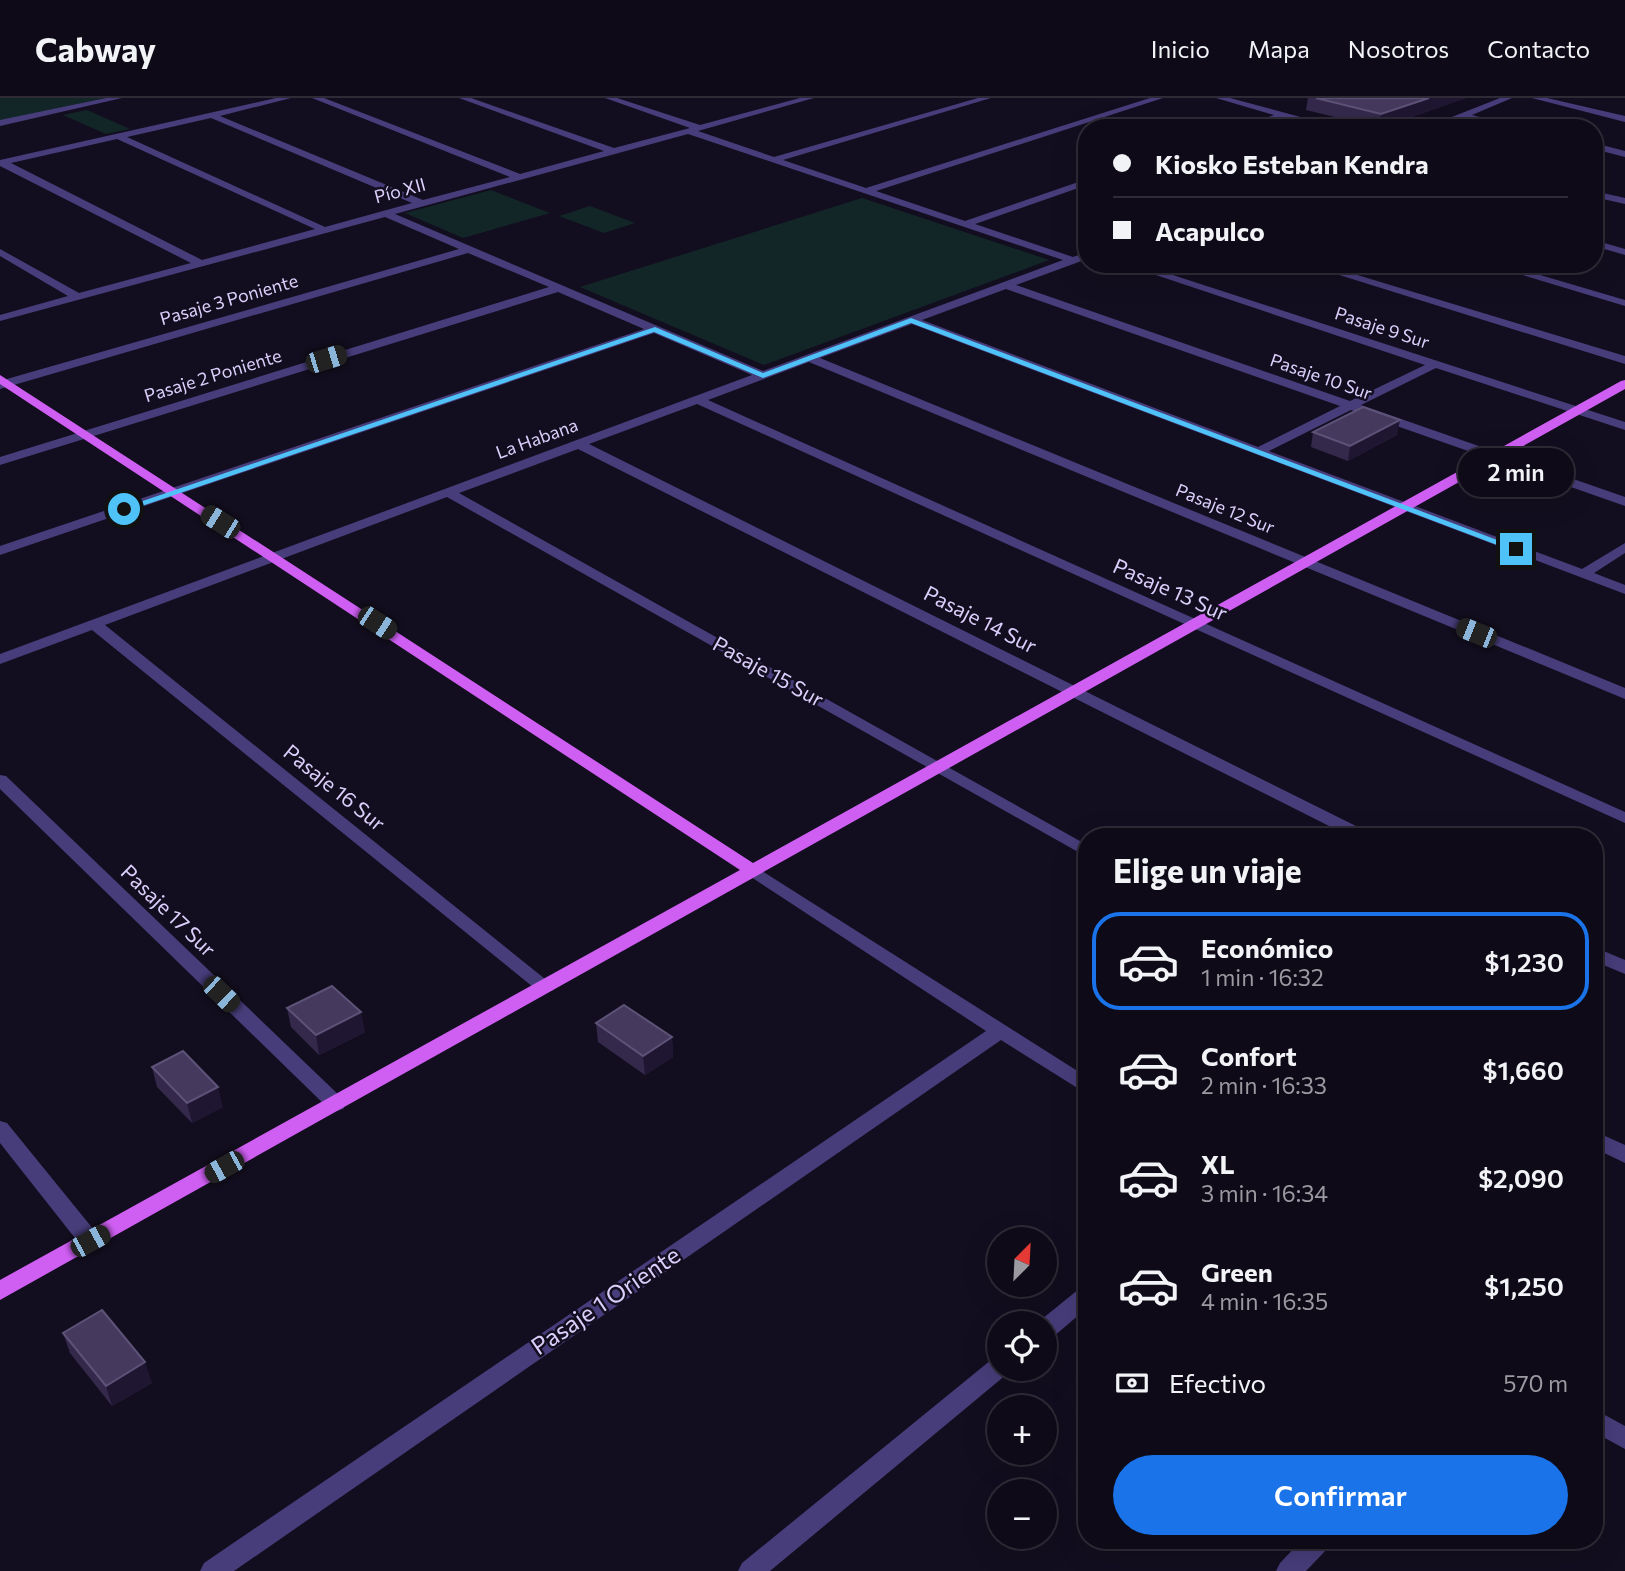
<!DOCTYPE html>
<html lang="es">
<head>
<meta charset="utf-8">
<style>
	body { margin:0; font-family:Commissioner,sans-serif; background:#171320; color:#f1f3f6; height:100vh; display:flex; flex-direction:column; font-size:26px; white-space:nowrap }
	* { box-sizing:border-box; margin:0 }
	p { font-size:23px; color:#9b9aa1 }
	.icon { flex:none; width:38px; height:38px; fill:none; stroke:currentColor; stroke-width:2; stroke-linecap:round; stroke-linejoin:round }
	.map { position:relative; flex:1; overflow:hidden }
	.side { position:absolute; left:1078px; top:730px; width:525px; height:721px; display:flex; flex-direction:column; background:#0e0a17; border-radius:28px; box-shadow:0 7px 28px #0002,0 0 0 2px #2e2b36 }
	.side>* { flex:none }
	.hud { position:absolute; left:1078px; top:21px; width:525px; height:154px; border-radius:28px; box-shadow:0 7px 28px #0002,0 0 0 2px #2e2b36; display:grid; align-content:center; height:154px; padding:0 35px; background:#0e0a17 }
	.needle { width:46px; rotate:24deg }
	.fabs { position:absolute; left:987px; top:1129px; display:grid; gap:14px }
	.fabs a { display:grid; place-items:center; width:70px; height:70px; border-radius:50%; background:#0e0a17; box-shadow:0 7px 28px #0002,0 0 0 2px #2e2b36; font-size:35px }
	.end { position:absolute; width:32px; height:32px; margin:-16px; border:9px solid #4fc3f7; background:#111; box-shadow:0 0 0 4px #111 }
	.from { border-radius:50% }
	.bubble { position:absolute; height:49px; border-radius:24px; background:#0e0a17; box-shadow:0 7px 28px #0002,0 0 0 2px #2e2b36; font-size:23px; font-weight:600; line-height:49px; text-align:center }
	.car { position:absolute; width:21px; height:42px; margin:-21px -10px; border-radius:9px; box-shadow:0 0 5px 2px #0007; background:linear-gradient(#222 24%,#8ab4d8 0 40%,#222 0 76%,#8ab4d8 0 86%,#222 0) }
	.hud b { display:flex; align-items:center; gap:24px; height:66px; font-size:26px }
	.hud b+b { border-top:2px solid #2e2b36 }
	.hud i { width:18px; height:18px; background:#f1f3f6 }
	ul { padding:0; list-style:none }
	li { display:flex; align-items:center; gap:21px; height:98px; margin:0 14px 10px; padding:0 21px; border:4px solid transparent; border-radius:28px }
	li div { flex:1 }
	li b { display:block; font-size:26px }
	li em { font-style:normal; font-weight:600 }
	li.active { border-color:#1a73e8 }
	li>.icon { width:63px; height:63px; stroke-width:1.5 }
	h2 { padding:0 35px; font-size:32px; line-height:84px }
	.pay { display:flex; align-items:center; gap:18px; height:77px; padding:0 35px; font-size:26px }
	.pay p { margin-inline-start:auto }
	.action { display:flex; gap:14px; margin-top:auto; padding:14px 35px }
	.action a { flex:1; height:80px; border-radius:42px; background:#1a73e8; color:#fff; font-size:28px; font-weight:600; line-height:80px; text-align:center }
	header { display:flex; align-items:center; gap:42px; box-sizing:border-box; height:98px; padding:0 35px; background:#0e0a17; border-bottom:2px solid #2e2b36 }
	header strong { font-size:33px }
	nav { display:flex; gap:38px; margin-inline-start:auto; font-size:24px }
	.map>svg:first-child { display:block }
	.green { fill:#122628 }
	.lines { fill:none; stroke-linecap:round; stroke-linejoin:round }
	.minor { fill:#473d7a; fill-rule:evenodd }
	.major { fill:#cf5ff3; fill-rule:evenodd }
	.wall { fill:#34294b }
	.shaded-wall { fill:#1f1632 }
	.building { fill:#453a5e; stroke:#5d5277; stroke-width:2 }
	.route { fill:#4fc3f7 }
	.labels { text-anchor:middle; stroke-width:5; stroke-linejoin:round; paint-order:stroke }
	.far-street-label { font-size:18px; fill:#dacffb; stroke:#130e1f }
	.street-label { font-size:21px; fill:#dacffb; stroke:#130e1f }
	.near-street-label { font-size:24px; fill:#dacffb; stroke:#130e1f }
</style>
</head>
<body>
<header>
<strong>Cabway</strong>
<nav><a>Inicio</a><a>Mapa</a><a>Nosotros</a><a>Contacto</a></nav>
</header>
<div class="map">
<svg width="1625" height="1473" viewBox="0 0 1625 1473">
	<rect width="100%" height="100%" fill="#130e1f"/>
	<g class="green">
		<polygon points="0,0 106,0 0,23"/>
		<polygon points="87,12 130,31 106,36 63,17"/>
		<polygon points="491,92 550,115 463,140 405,115"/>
		<polygon points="862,100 1049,162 764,267 580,189"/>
		<polygon points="590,108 635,125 604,135 559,118"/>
	</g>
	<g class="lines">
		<g class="minor">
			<polygon points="106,0 122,0 0,28 0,22"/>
			<path d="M276,0h15l-71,18 203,84 87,-23 -198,-79h12l196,76 84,-23 -145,-53h12l143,50 76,-20 -85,-30h12l83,27 100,-27h14l-116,33 76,26 204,-59h13l-208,62 83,28 284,-90h13l-287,93 89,30 122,-42v6l-112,39 98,33 14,-5v7l-71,26 334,116 75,-36 -302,-101h16l486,158v8l-189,-62 -75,37 264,92v9l-274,-96 -82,41 313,118 43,-26v10l-31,20 31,12v9l-713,-270 -92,34 805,330v11l-816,-337 -101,38 917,412v11l-928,-419 -108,40 779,388 3,4h-22l-771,-387 -119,44 628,352v12l-640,-360 -342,128 450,362 -3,4h-14l-446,-361 -92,34v-10l752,-279 -98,-42 -654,222v-9l644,-217 -86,-37 -558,173v-8l549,-170 -81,-34 -468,136v-8l459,-132 -74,-32 -385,104v-6l68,-19 -68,-40v-7l79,44 112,-30 -191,-97v-6zM211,20l201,85 -87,24 -198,-90zM688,36l375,126 -300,111 -368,-157zM117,41l198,90 -113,31 -191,-97zM1006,191l334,117 -82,41 -336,-127z"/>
			<path d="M1216,0h14l111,30c-19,0 -37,-10 -56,-11 -15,0 -29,11 -44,11l33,-13z"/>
			<path d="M1500,0h12l-40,17 48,13c-19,0 -42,-11 -57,-10 -14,1 -25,10 -39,10z"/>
			<polygon points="1532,0 1547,0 1625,18 1625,24"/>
			<polygon points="1594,45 1625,53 1625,59 1594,51"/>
			<polygon points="1594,93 1625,100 1625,106 1594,99"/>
			<polygon points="1594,142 1625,151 1625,157 1594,148"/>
			<polygon points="1304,166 1321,166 1625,258 1625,266"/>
			<polygon points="1486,166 1503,166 1625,202 1625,208"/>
			<polygon points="0,677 6,678 343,1001 346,1006 343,1011 336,1013 329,1011 0,691"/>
			<polygon points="754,768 1087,979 1087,996 1001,942 234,1473 200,1473 204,1465 986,933 748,777 745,773"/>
			<polygon points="1594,849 1625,862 1625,876 1594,863"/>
			<polygon points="0,1023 7,1025 98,1137 101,1143 98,1149 90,1151 82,1149 0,1045"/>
			<polygon points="1594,1033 1625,1047 1625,1065 1594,1050"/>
			<polygon points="1087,1188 1087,1210 1053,1239 1045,1241 1045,1225 1037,1225 1079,1191"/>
			<polygon points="999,1259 999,1270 1010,1270 1007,1276 770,1473 738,1473 742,1465 991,1262"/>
			<polygon points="1594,1311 1625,1328 1625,1351 1594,1334"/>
			<polygon points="1302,1442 1332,1442 1328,1450 1306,1473 1276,1473 1280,1465"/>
		</g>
		<polygon class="major" points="0,277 753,765 1621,283 1625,282 1625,291 0,1202 0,1182 740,772 0,286"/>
	</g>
	<g class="wall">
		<polygon points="1308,0 1466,0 1380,30 1306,12"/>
		<polygon points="1313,334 1397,337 1348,363 1311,349"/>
		<polygon points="287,910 365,934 319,957 291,929"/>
		<polygon points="596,925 672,939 673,959 645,977 598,944"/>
		<polygon points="152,969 223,1009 192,1025 157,989"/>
		<polygon points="63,1235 152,1285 112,1308 70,1255"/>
	</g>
	<g class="shaded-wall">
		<polygon points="1429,0 1466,0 1379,30 1381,16"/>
		<polygon points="1400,322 1397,337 1348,363 1350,348"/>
		<polygon points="361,914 365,934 319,957 316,937"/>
		<polygon points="672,939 673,959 645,977 643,958"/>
		<polygon points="218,989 223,1009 192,1025 187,1005"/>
		<polygon points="145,1264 152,1285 112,1308 106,1288"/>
	</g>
	<g class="building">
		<polygon points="1316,0 1429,0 1381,16"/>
		<polygon points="1363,309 1400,322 1350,348 1313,334"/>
		<polygon points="332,888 361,914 316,937 287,910"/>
		<polygon points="624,907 672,939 643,958 596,925"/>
		<polygon points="183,953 218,989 187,1005 152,969"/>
		<polygon points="102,1212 145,1264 106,1288 63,1235"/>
	</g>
	<polygon class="route" points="911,220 1521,451 1513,453 911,225 763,280 654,234 127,413 119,411 655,229 763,275"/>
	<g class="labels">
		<g class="far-street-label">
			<text transform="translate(400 93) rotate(-15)" y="6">Pío XII</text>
			<text transform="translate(229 202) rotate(-16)" y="6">Pasaje 3 Poniente</text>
			<text transform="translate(1382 230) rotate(18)" y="6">Pasaje 9 Sur</text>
			<text transform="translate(213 278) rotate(-17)" y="6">Pasaje 2 Poniente</text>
			<text transform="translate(1321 279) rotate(19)" y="6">Pasaje 10 Sur</text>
			<text transform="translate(537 341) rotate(-20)" y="6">La Habana</text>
			<text transform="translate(1225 411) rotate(22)" y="6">Pasaje 12 Sur</text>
		</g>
		<g class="street-label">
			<text transform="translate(1170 492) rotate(24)" y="7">Pasaje 13 Sur</text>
			<text transform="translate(980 522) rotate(27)" y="7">Pasaje 14 Sur</text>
			<text transform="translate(768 574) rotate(29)" y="7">Pasaje 15 Sur</text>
			<text transform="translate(334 690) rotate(39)" y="7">Pasaje 16 Sur</text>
			<text transform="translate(168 813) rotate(44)" y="7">Pasaje 17 Sur</text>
		</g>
		<g class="near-street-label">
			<text transform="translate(606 1203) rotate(-34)" y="8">Pasaje 1 Oriente</text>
		</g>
	</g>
</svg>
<div class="fabs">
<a><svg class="needle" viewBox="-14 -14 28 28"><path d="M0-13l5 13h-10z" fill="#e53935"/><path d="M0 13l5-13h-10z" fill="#9b9aa1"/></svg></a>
<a><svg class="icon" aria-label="locate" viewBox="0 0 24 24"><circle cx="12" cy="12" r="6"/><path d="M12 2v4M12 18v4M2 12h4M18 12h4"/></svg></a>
<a>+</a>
<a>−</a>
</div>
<i class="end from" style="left:124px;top:411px"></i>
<i class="end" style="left:1516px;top:451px"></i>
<div class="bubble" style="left:1458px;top:350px;width:116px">2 min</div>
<i class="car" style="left:326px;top:261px;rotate:73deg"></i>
<i class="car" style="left:220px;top:424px;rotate:302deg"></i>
<i class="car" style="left:377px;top:525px;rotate:123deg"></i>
<i class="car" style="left:1476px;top:535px;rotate:292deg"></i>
<i class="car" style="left:221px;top:896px;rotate:134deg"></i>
<i class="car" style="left:224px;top:1069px;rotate:241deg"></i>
<i class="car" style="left:90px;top:1143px;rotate:61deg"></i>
<div class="hud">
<b><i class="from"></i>Kiosko Esteban Kendra</b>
<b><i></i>Acapulco</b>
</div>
<section class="side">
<h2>Elige un viaje</h2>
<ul>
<li class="active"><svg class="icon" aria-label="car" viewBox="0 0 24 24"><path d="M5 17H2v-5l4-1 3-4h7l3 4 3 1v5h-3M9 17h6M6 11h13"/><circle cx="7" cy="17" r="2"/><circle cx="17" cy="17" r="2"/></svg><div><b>Económico</b><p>1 min · 16:32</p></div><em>$1,230</em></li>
<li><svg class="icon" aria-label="car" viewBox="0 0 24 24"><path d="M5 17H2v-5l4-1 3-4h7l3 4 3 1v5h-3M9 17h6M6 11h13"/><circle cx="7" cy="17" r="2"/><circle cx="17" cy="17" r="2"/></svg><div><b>Confort</b><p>2 min · 16:33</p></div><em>$1,660</em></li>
<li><svg class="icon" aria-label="car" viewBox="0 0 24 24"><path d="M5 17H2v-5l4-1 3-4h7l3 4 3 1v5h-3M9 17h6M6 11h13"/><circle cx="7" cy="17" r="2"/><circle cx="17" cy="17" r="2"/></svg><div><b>XL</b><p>3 min · 16:34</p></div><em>$2,090</em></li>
<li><svg class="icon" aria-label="car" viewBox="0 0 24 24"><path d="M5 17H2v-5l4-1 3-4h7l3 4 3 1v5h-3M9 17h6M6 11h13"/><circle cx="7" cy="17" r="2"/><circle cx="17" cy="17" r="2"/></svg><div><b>Green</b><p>4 min · 16:35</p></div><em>$1,250</em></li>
</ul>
<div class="pay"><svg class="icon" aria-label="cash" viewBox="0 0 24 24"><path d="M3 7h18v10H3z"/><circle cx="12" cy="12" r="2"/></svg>Efectivo<p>570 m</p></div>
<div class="action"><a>Confirmar</a></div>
</section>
</div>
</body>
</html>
